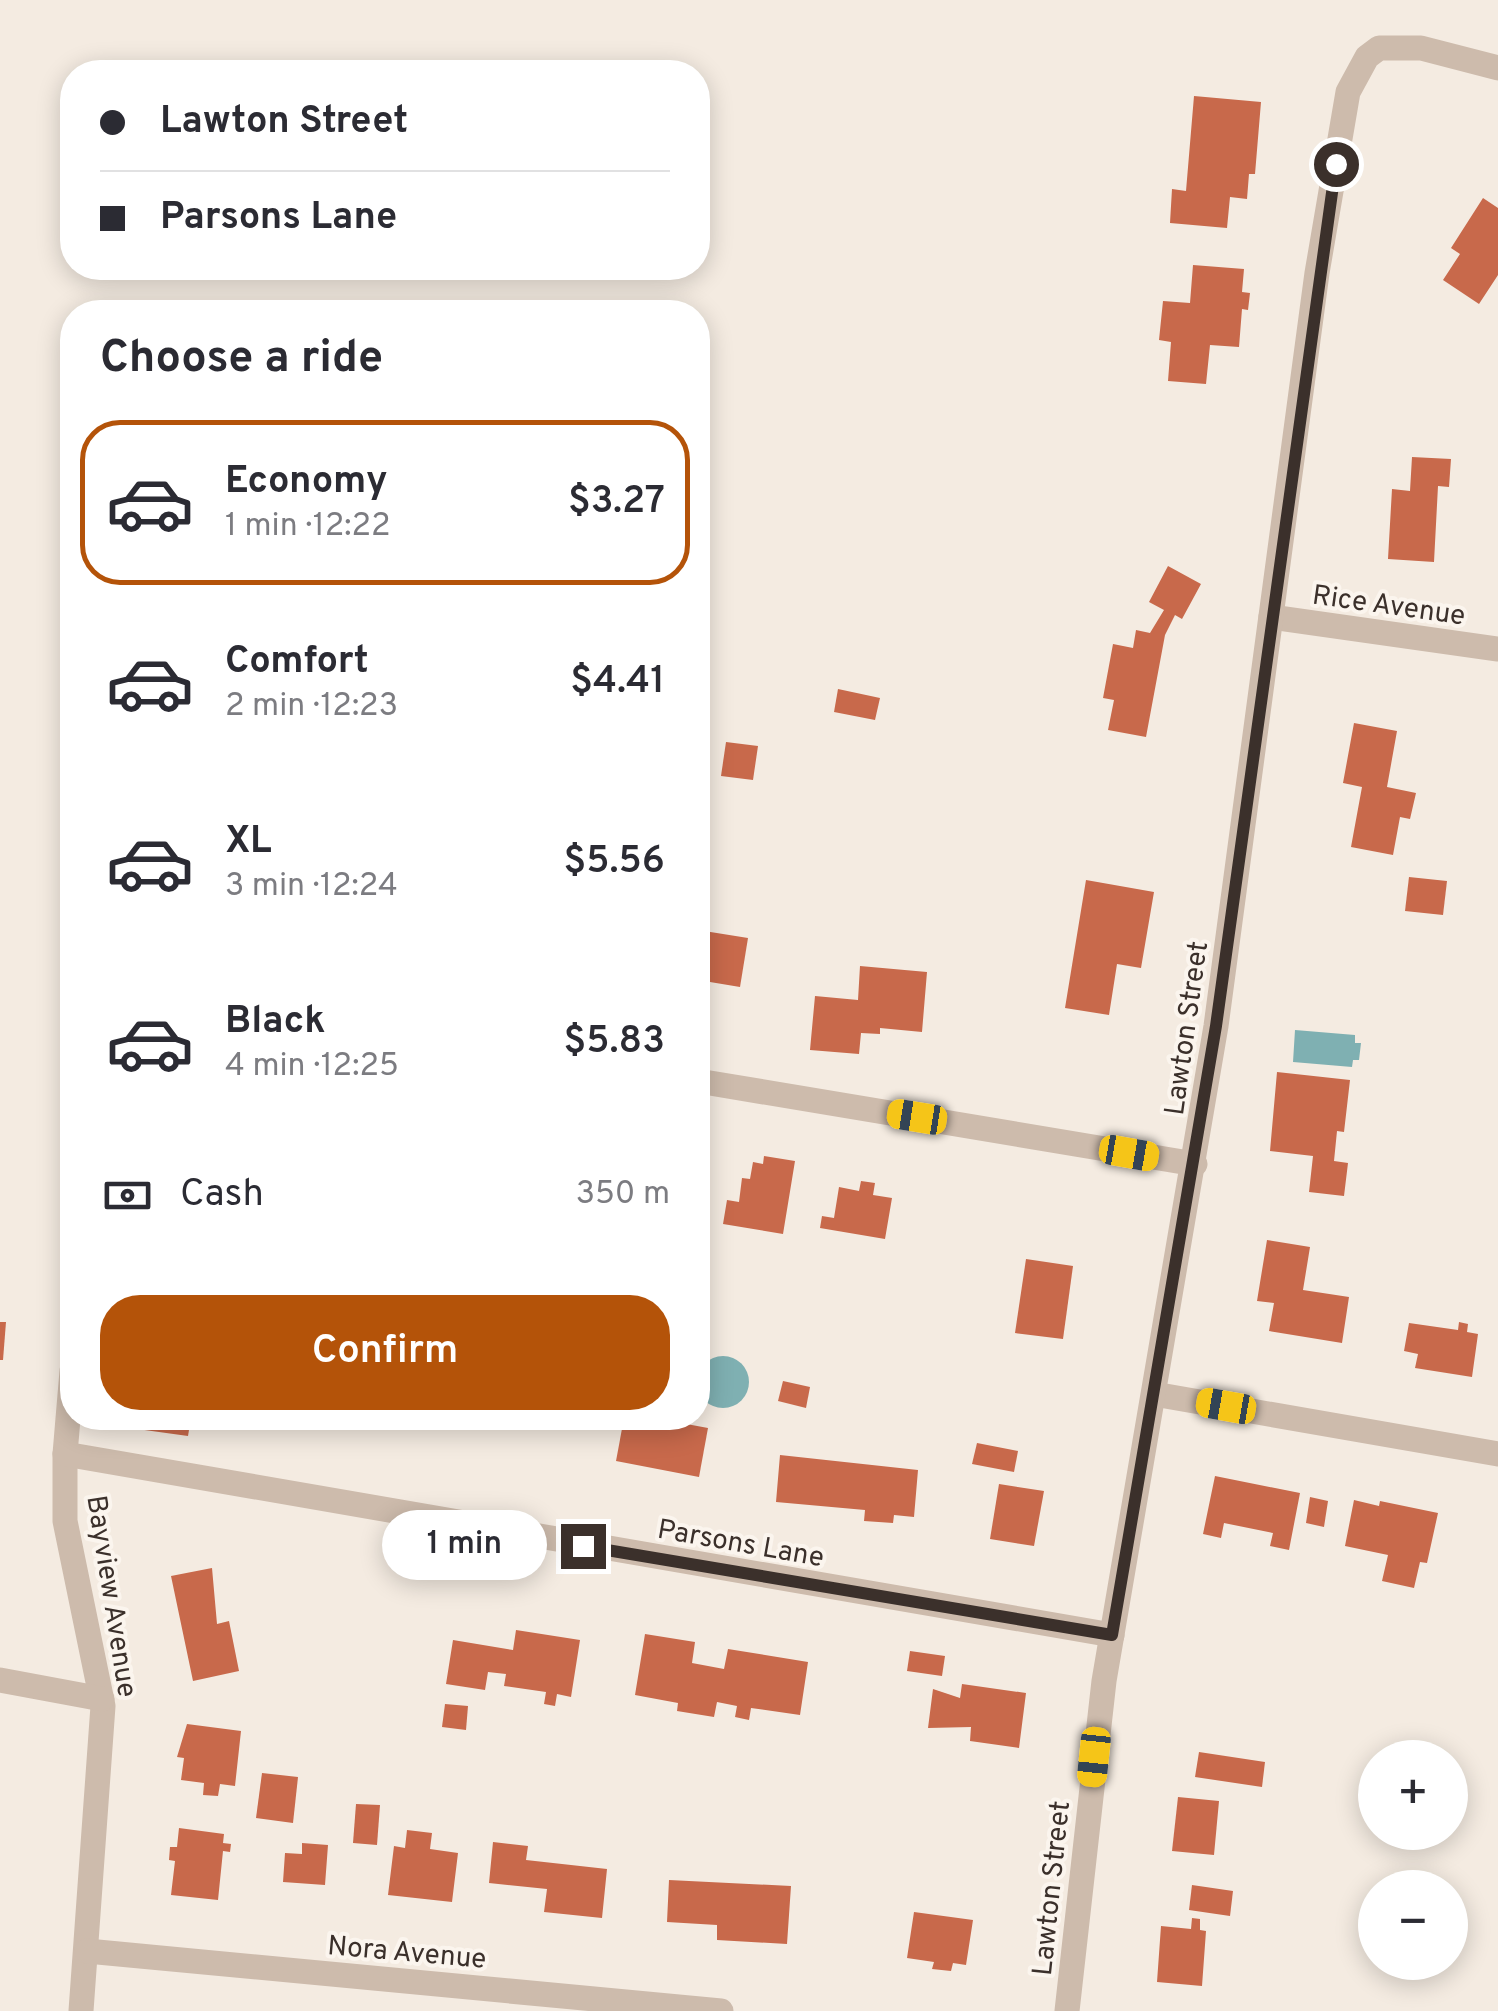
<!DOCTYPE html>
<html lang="en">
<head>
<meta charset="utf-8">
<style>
	body { margin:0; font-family:Overpass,sans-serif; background:#f2f2f3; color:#2b2b33; height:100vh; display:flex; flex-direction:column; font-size:38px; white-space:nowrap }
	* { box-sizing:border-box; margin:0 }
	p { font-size:32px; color:#7c7c81 }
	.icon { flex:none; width:55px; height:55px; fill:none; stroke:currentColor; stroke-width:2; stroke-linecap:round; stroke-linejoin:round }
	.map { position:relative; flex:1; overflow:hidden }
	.details { position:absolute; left:60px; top:300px; width:650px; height:1130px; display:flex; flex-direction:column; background:#fff; border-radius:40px; box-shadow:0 5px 25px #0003 }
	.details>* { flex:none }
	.banner { position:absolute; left:60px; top:60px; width:650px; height:220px; border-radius:40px; box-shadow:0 5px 25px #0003; display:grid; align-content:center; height:220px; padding:0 40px; background:#fff }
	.fabs { position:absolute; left:1358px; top:1740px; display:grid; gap:20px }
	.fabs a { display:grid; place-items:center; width:110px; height:110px; border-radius:50%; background:#fff; box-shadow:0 5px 25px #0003; font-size:50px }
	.end { position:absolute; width:45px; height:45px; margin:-22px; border:12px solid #3b302b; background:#fff; box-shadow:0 0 0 5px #fff }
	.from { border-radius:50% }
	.bubble { position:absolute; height:70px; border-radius:35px; background:#fff; box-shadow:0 5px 25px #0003; font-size:32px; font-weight:600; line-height:70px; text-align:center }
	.car { position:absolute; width:30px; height:60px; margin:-30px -15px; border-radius:12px; box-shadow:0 0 8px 2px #0007; background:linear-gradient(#f5c518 24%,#345 0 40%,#f5c518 0 76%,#345 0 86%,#f5c518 0) }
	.banner b { display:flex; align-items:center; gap:35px; height:95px; font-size:38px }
	.banner b+b { border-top:2px solid #e1e1e2 }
	.banner i { width:25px; height:25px; background:#2b2b33 }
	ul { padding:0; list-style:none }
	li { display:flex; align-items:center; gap:30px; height:165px; margin:0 20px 15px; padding:0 20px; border:5px solid transparent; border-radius:40px }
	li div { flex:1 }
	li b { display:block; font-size:38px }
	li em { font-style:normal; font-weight:600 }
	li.current { border-color:#b45309 }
	li>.icon { width:90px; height:90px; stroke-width:1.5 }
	h2 { padding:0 40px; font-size:45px; line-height:120px }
	.pay { display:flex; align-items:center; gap:25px; height:110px; padding:0 40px; font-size:38px }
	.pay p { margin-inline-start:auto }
	.action { display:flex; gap:20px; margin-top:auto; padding:20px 40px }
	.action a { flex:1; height:115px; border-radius:40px; background:#b45309; color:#fff; font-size:40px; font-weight:600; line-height:115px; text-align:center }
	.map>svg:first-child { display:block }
	.water { fill:#7fb0b2 }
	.building { fill:#c8694b }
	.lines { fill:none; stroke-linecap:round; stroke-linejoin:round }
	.street { stroke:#cdbbac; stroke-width:25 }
	.route { stroke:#3b302b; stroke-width:12 }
	.labels { text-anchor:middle; stroke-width:8; stroke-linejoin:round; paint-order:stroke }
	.street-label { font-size:28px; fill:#3b302b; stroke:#fbf5ee }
</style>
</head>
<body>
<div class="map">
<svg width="1498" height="2011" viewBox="0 0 1498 2011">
	<rect width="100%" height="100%" fill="#f4ebe1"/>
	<g class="water">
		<polygon points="1295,1030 1355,1035 1355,1043 1361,1043 1359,1060 1353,1060 1352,1067 1293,1062"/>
		<circle cx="723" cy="1382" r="26"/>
	</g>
	<g class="building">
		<polygon points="1194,96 1261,102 1255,174 1249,174 1247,199 1230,197 1227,228 1170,223 1172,189 1186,191"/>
		<polygon points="1483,198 1498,208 1498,275 1479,304 1443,280 1460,254 1451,248"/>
		<polygon points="1193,265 1244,269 1242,292 1250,293 1248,310 1242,309 1239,347 1210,345 1206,384 1168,381 1171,342 1159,340 1163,301 1190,303"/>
		<polygon points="1412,457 1451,459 1449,487 1438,486 1434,562 1388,559 1392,489 1410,491"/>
		<polygon points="1168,566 1201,584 1182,619 1175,615 1165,635 1146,737 1108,730 1114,700 1103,698 1113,644 1133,648 1136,630 1150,633 1164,610 1149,602"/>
		<polygon points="838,689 880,698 875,720 834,712"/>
		<polygon points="1354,723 1397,731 1387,787 1416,793 1410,819 1400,817 1393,855 1351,847 1362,787 1343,783"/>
		<polygon points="726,742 758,746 753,780 721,776"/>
		<polygon points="1409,877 1447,881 1443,915 1405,911"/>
		<polygon points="1086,880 1154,892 1141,968 1117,964 1109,1015 1065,1008"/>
		<polygon points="698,930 748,938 740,987 698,980"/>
		<polygon points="860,966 927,972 922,1032 880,1028 880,1034 861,1033 859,1054 810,1050 815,996 858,1000"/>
		<polygon points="1277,1072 1350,1080 1344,1132 1337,1131 1334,1161 1348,1163 1344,1196 1309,1192 1313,1156 1270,1151"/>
		<polygon points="764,1156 795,1161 783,1234 723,1224 727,1200 739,1202 742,1178 750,1179 753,1162 763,1164"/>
		<polygon points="861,1181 875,1183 873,1195 892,1198 885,1239 820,1228 822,1216 834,1218 839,1187 859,1191"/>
		<polygon points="1267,1240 1310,1247 1303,1290 1349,1297 1342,1343 1269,1331 1274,1303 1257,1301"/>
		<polygon points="1026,1259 1073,1266 1063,1339 1015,1333"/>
		<polygon points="698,1281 706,1283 699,1313 698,1313"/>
		<polygon points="0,1322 6,1322 3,1360 0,1360"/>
		<polygon points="1459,1322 1468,1324 1467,1332 1478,1334 1472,1377 1415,1368 1418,1354 1404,1351 1409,1323 1458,1330"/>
		<polygon points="783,1381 810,1387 806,1408 778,1401"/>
		<polygon points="131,1418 191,1418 188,1436 130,1428"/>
		<polygon points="431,1418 470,1418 469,1426"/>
		<polygon points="624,1418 654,1418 708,1428 699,1477 616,1461"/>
		<polygon points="977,1443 1018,1451 1014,1472 972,1464"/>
		<polygon points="780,1455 918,1470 914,1517 894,1515 893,1523 864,1521 865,1510 776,1502"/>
		<polygon points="1215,1476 1300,1493 1289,1550 1270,1546 1273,1533 1224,1523 1221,1538 1203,1534"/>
		<polygon points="999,1484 1044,1491 1034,1546 990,1539"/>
		<polygon points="1310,1497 1328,1501 1324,1527 1306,1523"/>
		<polygon points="1354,1500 1379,1506 1380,1501 1438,1513 1427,1563 1420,1562 1414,1588 1382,1581 1388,1555 1345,1546"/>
		<polygon points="212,1568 217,1624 229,1621 239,1671 193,1681 171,1576"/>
		<polygon points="516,1630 580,1640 571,1697 557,1694 555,1706 544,1704 546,1692 504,1686 506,1674 488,1672 485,1690 446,1684 453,1640 513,1650"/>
		<polygon points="645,1634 695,1642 692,1663 724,1669 728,1649 808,1662 800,1715 751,1708 749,1720 735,1717 737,1706 717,1702 714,1717 677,1711 678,1703 635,1695"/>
		<polygon points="910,1651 945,1656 942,1676 907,1671"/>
		<polygon points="962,1684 1026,1693 1019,1748 970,1741 971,1727 928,1728 933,1689 960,1698"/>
		<polygon points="445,1704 468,1706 466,1730 442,1727"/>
		<polygon points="187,1724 241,1731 235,1786 220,1784 218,1796 203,1795 204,1783 181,1780 184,1758 177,1757"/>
		<polygon points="1199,1752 1265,1762 1262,1787 1195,1777"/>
		<polygon points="262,1773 298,1777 293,1823 256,1818"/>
		<polygon points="1178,1797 1219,1801 1214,1855 1172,1851"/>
		<polygon points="356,1804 380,1805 377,1845 353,1843"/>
		<polygon points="179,1828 224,1834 223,1843 231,1844 230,1852 223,1851 218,1900 171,1895 175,1861 169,1860 170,1847 177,1847"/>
		<polygon points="407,1830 432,1833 430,1849 458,1853 452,1902 388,1895 394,1846 405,1848"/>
		<polygon points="493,1842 528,1846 526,1860 607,1869 602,1918 544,1912 547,1889 489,1883"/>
		<polygon points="302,1843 328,1845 325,1885 283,1882 285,1853 302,1854"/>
		<polygon points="669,1880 791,1886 787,1944 717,1940 717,1925 667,1922"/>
		<polygon points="1192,1885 1233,1891 1230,1916 1189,1910"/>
		<polygon points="914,1912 973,1920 966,1965 953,1963 951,1971 932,1969 934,1962 907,1958"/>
		<polygon points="1192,1918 1200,1919 1200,1930 1206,1931 1202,1986 1157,1982 1161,1926 1191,1929"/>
	</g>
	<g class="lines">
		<g class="street">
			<polyline points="1271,617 1498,649"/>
			<polyline points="698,1081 1195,1164"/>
			<polyline points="72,1371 65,1454 65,1521 103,1706 81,2011"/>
			<polyline points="1154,1394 1498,1454"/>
			<polyline points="65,1454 1112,1635"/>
			<polyline points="0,1680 102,1699"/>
			<polyline points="87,1951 721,2011"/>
			<polyline points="1067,2011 1104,1681 1216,1026 1317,273 1348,92 1367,57 1379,48 1421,48 1498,68"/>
		</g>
	</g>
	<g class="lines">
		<polyline class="route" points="583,1546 1112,1635 1216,1026 1336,164"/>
	</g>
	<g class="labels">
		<g class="street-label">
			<text transform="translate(1389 604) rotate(8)" y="10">Rice Avenue</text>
			<text transform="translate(1185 1028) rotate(-82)" y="10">Lawton Street</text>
			<text transform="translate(741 1542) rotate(10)" y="10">Parsons Lane</text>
			<text transform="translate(113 1596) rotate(81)" y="10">Bayview Avenue</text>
			<text transform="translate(1050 1888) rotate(-84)" y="10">Lawton Street</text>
			<text transform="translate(407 1951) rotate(5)" y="10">Nora Avenue</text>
		</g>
	</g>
</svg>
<div class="fabs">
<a>+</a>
<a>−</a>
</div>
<i class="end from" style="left:1336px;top:164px"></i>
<i class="end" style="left:583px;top:1546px"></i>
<div class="bubble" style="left:382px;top:1510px;width:165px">1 min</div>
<i class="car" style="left:917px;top:1117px;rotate:279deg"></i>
<i class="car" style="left:1129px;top:1153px;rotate:100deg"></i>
<i class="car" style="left:1226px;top:1406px;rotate:280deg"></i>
<i class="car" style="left:1094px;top:1757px;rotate:186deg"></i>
<div class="banner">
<b><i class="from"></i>Lawton Street</b>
<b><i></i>Parsons Lane</b>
</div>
<section class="details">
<h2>Choose a ride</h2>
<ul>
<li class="current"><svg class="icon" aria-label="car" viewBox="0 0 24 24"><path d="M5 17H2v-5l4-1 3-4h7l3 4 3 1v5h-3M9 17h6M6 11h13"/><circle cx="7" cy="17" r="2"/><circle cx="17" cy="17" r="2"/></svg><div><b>Economy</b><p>1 min · 12:22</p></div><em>$3.27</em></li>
<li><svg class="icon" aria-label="car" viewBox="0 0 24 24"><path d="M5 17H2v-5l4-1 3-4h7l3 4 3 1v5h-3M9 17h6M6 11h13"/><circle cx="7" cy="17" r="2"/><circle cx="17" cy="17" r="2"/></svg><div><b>Comfort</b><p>2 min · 12:23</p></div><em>$4.41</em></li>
<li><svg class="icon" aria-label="car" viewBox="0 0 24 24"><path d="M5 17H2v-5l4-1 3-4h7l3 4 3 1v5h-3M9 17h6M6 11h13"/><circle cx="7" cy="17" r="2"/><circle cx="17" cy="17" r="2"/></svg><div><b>XL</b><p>3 min · 12:24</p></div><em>$5.56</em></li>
<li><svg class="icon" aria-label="car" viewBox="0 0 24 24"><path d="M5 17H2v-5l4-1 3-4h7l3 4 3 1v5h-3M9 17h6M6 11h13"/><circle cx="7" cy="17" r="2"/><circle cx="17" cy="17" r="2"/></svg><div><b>Black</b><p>4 min · 12:25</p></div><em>$5.83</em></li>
</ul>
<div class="pay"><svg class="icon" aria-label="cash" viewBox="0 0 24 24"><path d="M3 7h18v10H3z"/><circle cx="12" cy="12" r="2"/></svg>Cash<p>350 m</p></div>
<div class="action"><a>Confirm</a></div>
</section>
</div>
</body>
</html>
